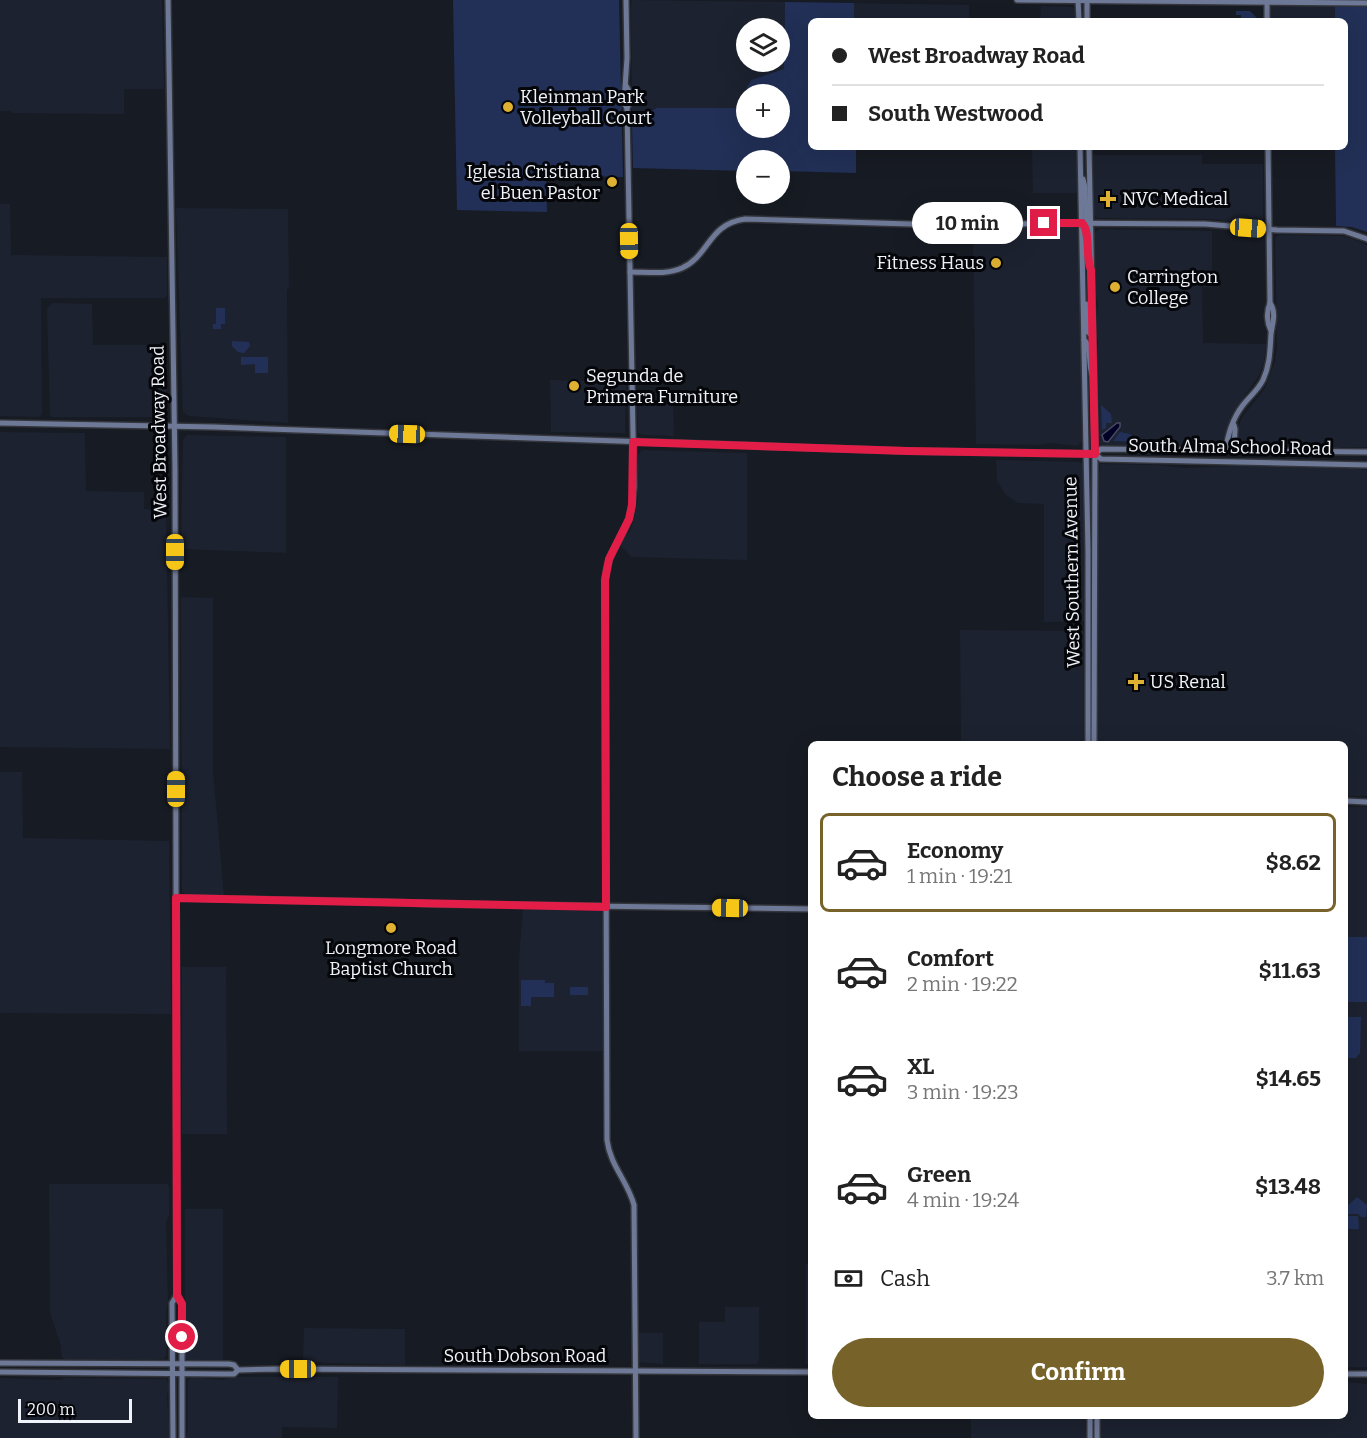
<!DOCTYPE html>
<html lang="en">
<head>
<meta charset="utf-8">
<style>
	body { margin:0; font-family:Bitter,serif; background:#f2f2f2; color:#222; height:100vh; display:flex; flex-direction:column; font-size:22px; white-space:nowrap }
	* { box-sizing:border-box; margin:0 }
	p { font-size:20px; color:#767676 }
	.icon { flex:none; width:33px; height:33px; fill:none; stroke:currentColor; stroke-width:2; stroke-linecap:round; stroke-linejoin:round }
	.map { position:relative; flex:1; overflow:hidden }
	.sheet { position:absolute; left:808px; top:741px; width:540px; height:678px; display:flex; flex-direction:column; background:#fff; border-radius:9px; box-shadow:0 6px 24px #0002 }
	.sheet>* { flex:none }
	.banner { position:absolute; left:808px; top:18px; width:540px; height:132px; border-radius:9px; box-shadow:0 6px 24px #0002; display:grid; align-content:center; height:132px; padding:0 24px; background:#fff }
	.buttons { position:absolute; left:736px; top:18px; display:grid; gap:12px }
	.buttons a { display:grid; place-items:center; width:54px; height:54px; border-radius:50%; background:#fff; box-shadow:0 6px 24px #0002; font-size:30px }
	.scale { position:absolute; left:18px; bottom:15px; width:114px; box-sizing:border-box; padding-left:6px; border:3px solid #f0f3f9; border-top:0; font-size:16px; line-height:21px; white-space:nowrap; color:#f0f3f9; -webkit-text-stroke:4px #050609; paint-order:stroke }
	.end { position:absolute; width:27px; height:27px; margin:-14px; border:8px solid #e11d48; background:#fff; box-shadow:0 0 0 3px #fff }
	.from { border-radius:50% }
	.bubble { position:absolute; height:42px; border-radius:21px; background:#fff; box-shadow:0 6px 24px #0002; font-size:20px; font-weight:700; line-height:42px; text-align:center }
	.car { position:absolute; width:18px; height:36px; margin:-18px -9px; border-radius:8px; box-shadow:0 0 4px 2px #0007; background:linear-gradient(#f5c518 24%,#345 0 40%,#f5c518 0 76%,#345 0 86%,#f5c518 0) }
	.banner b { display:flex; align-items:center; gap:21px; height:57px; font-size:22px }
	.banner b+b { border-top:2px solid #e0e0e0 }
	.banner i { width:15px; height:15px; background:#222 }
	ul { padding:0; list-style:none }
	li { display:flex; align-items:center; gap:18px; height:99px; margin:0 12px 9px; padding:0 12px; border:3px solid transparent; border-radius:9px }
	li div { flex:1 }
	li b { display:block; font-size:22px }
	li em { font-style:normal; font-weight:700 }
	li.current { border-color:#77622a }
	li>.icon { width:54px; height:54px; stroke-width:1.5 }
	h2 { padding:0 24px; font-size:27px; line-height:72px }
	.pay { display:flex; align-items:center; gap:15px; height:66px; padding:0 24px; font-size:22px }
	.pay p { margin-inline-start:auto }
	.primary-button { display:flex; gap:12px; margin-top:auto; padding:12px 24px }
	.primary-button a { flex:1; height:69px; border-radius:36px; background:#77622a; color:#fff; font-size:24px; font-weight:700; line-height:69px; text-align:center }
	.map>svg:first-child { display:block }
	.built { fill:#1d2230; fill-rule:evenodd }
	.green { fill:#223057; fill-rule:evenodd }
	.water { fill:#010025; stroke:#494965; stroke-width:1.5 }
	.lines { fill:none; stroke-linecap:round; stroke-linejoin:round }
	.secondary-casing { stroke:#33353b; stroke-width:8 }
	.secondary { stroke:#6e7997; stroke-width:5 }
	.route { stroke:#e11d48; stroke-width:8 }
	.poi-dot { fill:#deb133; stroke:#050609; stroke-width:2 }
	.labels { text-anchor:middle; stroke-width:6; stroke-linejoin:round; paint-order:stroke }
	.poi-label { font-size:18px; fill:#f0f3f9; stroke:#050609; text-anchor:start }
	.street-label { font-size:18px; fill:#f0f3f9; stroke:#050609 }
</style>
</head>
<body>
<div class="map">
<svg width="1367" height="1438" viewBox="0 0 1367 1438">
	<rect width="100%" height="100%" fill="#171b23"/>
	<g class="built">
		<polygon points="0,0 162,0 164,89 124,89 124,114 13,113 9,111 0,111"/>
		<path d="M632,0l153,2 -1,67 -33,11 -5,9v19h-89l-10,5 -8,10h-7l-1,-119zM747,28h33v34h-33z"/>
		<polygon points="854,3 969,5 969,21 854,21"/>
		<rect x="1267" y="3" width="68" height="18"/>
		<polygon points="1041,6 1072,7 1075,10 1075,21 1040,21"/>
		<polygon points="1032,147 1077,147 1078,193 1033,193"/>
		<polygon points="1093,155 1202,155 1202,164 1263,164 1263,222 1256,224 1213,219 1097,218 1094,214"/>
		<polygon points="0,204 10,204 11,255 167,257 167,295 165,298 41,298 42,414 39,417 0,416"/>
		<polygon points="176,208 288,209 289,289 287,289 288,423 189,416 183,412"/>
		<polygon points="1031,225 1072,226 1078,229 1082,441 1078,446 1050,443 1041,445 976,444 973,229"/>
		<polygon points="1100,229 1212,231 1212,287 1202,287 1203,343 1266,344 1264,362 1259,375 1231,416 1221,446 1102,445 1098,443 1097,370 1098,341 1096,329 1098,303 1095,293 1094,233"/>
		<polygon points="1281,235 1342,236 1353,239 1367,245 1367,447 1342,447 1332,449 1241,447 1236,445 1238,427 1243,416 1264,390 1275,362 1277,347 1275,240 1277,236"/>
		<polygon points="53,303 92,304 93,345 166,345 166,412 164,417 53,417 50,416 47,310 49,306"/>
		<polygon points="550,380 626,382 625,433 551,432"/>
		<polygon points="637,399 673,400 674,436 643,435 638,433"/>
		<polygon points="0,432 85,433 86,491 144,492 144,509 166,510 170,749 0,747"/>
		<polygon points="187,435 286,437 286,553 181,549 183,440"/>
		<polygon points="642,450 747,453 747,560 632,557 619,544 630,531 634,518 638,498 638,455"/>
		<polygon points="996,460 1078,462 1084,464 1083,496 1086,560 1084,621 1044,622 1044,504 1018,503 1006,495 997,481"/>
		<polygon points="1100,464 1156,465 1184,468 1240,466 1355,468 1367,470 1367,796 1346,796 1346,744 1096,744 1096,702 1099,676 1096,513"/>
		<polygon points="181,597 213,598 213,771 224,896 187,895 182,892"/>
		<polygon points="960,630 1085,631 1085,744 961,744"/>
		<polygon points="0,772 22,772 23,838 169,841 171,1014 0,1013"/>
		<rect x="1346" y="807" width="21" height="560"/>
		<polygon points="523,909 601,911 603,913 603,1051 519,1051 519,961"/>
		<polygon points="182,967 226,967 227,1134 182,1134"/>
		<polygon points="49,1184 167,1184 169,1187 169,1214 166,1223 168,1303 166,1313 166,1356 163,1359 64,1359 62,1357 61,1346 50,1312"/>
		<polygon points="185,1209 223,1209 223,1361 189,1361 185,1357"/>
		<rect x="806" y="1264" width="5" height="100"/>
		<polygon points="725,1307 759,1307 759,1360 757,1364 699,1364 699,1322 725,1322"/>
		<polygon points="304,1328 405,1329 405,1365 303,1362"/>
		<polygon points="638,1333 663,1333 663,1364 638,1362"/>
		<polygon points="192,1377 223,1380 231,1377 338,1377 337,1428 282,1427 282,1438 186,1438 188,1427 188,1381"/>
		<polygon points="0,1378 54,1380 62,1380 63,1378 166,1379 169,1385 167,1397 170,1438 0,1438"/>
		<polygon points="1346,1382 1367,1384 1367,1438 1101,1438 1101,1416 1346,1416"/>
		<polygon points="971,1416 1086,1416 1088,1438 971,1438"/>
	</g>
	<g class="green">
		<polygon points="453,0 619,0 623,177 546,175 547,212 457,210"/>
		<path d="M785,2l69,1v18h-42v126h44v26l-76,-2v-11h-33v11l-114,-3 -1,-45h7l8,-10 10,-5h89v-19l5,-9 33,-11zM747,94h33v34h-33z"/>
		<polygon points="1335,3 1367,3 1367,232 1352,227 1336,226 1335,147 1346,147 1346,21 1335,21"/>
		<polygon points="1236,11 1250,11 1256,17 1256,21 1241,21 1241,15 1236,15"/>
		<polygon points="216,308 225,308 225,324 221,324 221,329 213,329 213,324 216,324"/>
		<polygon points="232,341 249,342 250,346 244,353 238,352 232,346"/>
		<polygon points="241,357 268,357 268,373 255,373 255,364 241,365"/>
		<polygon points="1101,405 1111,414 1112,423 1106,423 1106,428 1102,430"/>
		<polygon points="1120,432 1130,434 1138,442 1113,441"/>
		<rect x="1346" y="937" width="21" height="65"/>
		<polygon points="521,980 545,980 545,983 554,983 554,997 531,997 531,1006 521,1006"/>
		<rect x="570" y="987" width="18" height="8"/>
		<polygon points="1349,1017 1361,1017 1360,1053 1356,1058 1346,1058 1346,1018"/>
		<polygon points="1357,1197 1367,1205 1366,1217 1361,1217 1358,1214 1346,1214 1346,1207"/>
		<polygon points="1346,1216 1358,1216 1359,1229 1348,1229"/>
	</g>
	<polygon class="water" points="1117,423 1120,423 1120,427 1108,442 1104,441 1102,435"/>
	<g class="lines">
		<g class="secondary-casing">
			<g id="secondary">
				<polyline points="168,0 175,468 177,1295 172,1303 173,1438"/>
				<path d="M626,0l1,58 -3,45 3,5 7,379c-1,10 -2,22 -5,32 -9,24 -21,32 -24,61l2,560c3,25 21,42 27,65l2,233"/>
				<polyline points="1017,0 1367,3"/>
				<polyline points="1078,0 1079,21"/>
				<polyline points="1087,0 1087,21"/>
				<polyline points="1267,3 1267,21"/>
				<path d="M626,86c5,7 5,15 1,22"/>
				<polyline points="1080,147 1088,550 1088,744"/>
				<polyline points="1089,147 1095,442 1094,744"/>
				<path d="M1268,147l2,156c-4,9 -3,20 1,28"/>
				<polyline points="1083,179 1085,187 1086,218 1090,223"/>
				<polyline points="1082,223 1087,229 1089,264"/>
				<path d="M630,272c17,0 36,3 52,-4 28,-13 26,-44 63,-49l231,7 68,-3 161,1 72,6 67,1 23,8"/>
				<polyline points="1086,304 1088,332 1093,336"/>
				<path d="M1084,340c8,7 4,24 8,34"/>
				<polyline points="0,423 214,427 907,451 1095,454 1101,459 1367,465"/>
				<polyline points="1234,425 1235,429 1234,452"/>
				<path d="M1225,452c3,-17 7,-33 18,-47 7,-9 15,-15 20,-25 7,-15 7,-30 8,-46 1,-9 6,-21 -1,-31"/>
				<polyline points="1095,454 1101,449 1367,452"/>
				<polyline points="1346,801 1367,802"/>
				<polyline points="176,898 384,902 434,904 812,909"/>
				<polyline points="177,1295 182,1304 182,1438"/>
				<polyline points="0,1363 229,1364 234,1365 238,1370"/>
				<polyline points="0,1372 224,1374 234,1374 238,1370 278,1369 812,1372"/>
				<polyline points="1346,1374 1367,1374"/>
				<polyline points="1090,1416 1090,1438"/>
				<polyline points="1097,1416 1097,1438"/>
			</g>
		</g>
		<use href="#secondary" class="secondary"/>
	</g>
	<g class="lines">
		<path class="route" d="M182,1337v-33l-5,-9 -1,-397 430,9 -1,-327 4,-21 20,-40 3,-14 1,-63 274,9 188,3 -4,-184c-6,-14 0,-38 -9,-47h-38"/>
	</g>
	<g class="poi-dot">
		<circle cx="508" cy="107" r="6"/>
		<circle cx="612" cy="182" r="6"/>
		<path d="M1105 190h6v6h6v6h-6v6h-6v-6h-6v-6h6z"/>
		<circle cx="996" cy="263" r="6"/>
		<circle cx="1115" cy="287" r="6"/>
		<circle cx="574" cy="386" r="6"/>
		<path d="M1133 673h6v6h6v6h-6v6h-6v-6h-6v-6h6z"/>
		<circle cx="391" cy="928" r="6"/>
	</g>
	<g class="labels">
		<g class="poi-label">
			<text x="520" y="103">Kleinman Park<tspan x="520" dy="21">Volleyball Court</tspan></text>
			<text x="600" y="178" text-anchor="end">Iglesia Cristiana<tspan x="600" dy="21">el Buen Pastor</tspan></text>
			<text x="1122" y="205">NVC Medical</text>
			<text x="984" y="269" text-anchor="end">Fitness Haus</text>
			<text x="1127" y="283">Carrington<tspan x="1127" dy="21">College</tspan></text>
			<text x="586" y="382">Segunda de<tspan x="586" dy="21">Primera Furniture</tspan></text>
			<text x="1150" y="688">US Renal</text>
			<text x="391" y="954" text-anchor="middle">Longmore Road<tspan x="391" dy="21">Baptist Church</tspan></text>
		</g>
		<g class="street-label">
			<text transform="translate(159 432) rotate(-91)" y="6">West Broadway Road</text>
			<text transform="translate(1230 447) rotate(1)" y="6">South Alma School Road</text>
			<text transform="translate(1072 572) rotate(-91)" y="6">West Southern Avenue</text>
			<text x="525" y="1362">South Dobson Road</text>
		</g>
	</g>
</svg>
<div class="buttons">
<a><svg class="icon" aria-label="layers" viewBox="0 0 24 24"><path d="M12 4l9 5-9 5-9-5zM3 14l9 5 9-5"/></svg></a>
<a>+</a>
<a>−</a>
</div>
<div class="scale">200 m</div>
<i class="end from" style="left:182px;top:1337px"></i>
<i class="end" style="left:1044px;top:223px"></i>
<div class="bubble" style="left:912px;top:202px;width:111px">10 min</div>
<i class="car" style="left:1248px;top:228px;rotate:94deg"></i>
<i class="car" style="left:629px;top:241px;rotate:179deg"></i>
<i class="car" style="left:407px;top:434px;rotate:272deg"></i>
<i class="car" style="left:175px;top:552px;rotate:180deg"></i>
<i class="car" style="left:176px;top:789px;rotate:0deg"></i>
<i class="car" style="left:730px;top:908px;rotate:271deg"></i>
<i class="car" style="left:298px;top:1369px;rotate:270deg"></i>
<div class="banner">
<b><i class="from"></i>West Broadway Road</b>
<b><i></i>South Westwood</b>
</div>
<section class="sheet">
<h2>Choose a ride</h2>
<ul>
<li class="current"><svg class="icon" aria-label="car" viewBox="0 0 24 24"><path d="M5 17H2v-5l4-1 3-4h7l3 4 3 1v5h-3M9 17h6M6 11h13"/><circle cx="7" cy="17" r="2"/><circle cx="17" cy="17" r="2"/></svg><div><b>Economy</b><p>1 min · 19:21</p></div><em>$8.62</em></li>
<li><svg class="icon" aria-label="car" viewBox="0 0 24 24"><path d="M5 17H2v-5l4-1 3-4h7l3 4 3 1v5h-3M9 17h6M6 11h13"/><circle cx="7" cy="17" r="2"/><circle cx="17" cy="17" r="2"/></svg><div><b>Comfort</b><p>2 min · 19:22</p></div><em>$11.63</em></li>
<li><svg class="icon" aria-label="car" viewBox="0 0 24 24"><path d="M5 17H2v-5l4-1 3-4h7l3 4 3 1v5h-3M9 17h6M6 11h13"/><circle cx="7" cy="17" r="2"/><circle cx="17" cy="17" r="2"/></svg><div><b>XL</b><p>3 min · 19:23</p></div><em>$14.65</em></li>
<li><svg class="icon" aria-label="car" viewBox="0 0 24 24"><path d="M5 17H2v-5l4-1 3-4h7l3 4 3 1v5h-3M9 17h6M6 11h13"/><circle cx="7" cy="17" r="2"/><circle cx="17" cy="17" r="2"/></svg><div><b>Green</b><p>4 min · 19:24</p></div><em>$13.48</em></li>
</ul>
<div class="pay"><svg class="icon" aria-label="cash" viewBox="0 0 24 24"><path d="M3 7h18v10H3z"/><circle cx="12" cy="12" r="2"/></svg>Cash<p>3.7 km</p></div>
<div class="primary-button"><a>Confirm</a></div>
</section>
</div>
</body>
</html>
